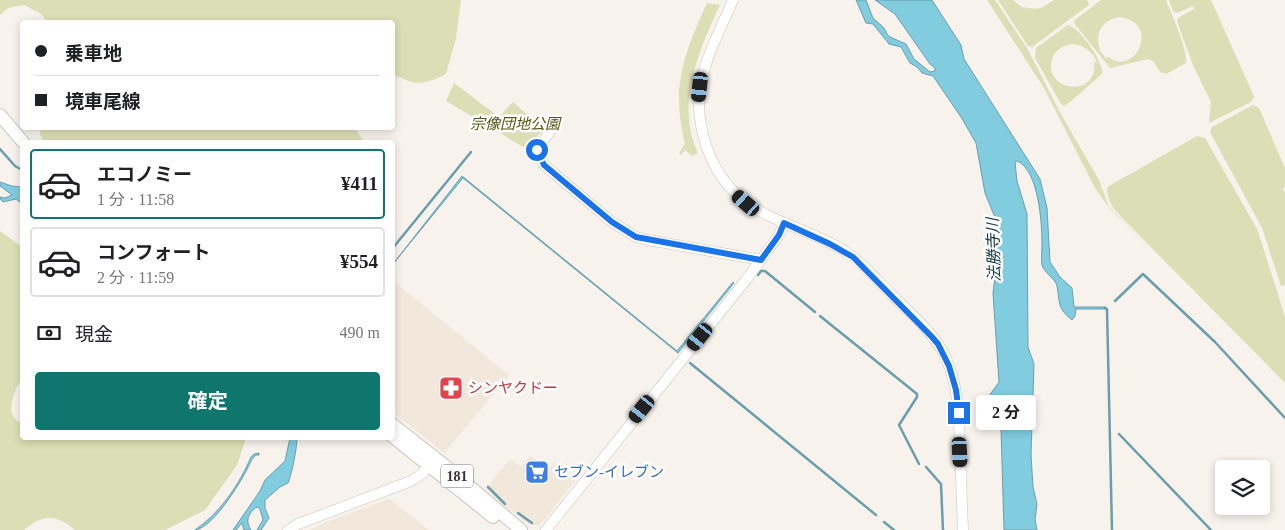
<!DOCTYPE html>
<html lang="ja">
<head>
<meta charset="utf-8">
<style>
	body { margin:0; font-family:"Times New Roman","Noto Sans JP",serif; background:#f6f6f6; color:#202124; height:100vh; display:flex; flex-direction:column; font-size:19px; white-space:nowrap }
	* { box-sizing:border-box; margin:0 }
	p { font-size:16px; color:#757577 }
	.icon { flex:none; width:28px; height:28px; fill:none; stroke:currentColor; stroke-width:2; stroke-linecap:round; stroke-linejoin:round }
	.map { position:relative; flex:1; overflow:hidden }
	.drawer { position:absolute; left:20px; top:140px; width:375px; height:300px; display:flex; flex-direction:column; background:#fff; border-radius:5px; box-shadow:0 2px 8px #0003 }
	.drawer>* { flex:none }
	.guide { position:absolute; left:20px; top:20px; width:375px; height:110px; border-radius:5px; box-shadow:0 2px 8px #0003; display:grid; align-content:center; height:110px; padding:0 15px; background:#fff }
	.fabs { position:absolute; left:1215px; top:460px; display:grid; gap:10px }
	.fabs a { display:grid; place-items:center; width:55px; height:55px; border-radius:5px; background:#fff; box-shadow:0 2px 8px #0003; font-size:25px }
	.end { position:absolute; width:22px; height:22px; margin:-11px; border:6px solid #1a73e8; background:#fff; box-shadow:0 0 0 2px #fff }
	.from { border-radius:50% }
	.bubble { position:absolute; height:35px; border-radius:5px; background:#fff; box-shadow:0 2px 8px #0003; font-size:16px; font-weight:700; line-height:35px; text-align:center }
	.car { position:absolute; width:15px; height:30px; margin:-15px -8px; border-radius:6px; box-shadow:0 0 4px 1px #0007; background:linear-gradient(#222 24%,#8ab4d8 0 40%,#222 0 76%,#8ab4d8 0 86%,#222 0) }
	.guide b { display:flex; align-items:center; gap:18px; height:48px; font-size:19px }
	.guide b+b { border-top:1px solid #e0e0e0 }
	.guide i { width:12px; height:12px; background:#202124 }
	ul { padding:9px 0 0; list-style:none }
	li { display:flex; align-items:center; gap:15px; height:70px; margin:0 10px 8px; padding:0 5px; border:2px solid #e0e0e0; border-radius:5px }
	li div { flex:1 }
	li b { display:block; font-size:19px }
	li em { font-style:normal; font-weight:700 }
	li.active { border-color:#0f766e }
	li>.icon { width:45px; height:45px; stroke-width:1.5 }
	.pay { display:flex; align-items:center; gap:12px; height:55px; padding:0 15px; font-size:19px }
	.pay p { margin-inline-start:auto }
	.button { display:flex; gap:10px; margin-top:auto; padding:10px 15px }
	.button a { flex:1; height:58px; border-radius:5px; background:#0f766e; color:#fff; font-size:20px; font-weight:700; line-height:58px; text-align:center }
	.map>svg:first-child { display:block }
	.built { fill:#f2e7db }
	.green { fill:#dcdfb5; fill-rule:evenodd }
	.water { fill:#82cce0; stroke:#6b9eac }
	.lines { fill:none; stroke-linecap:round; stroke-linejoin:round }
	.stream { stroke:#6b9eac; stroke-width:2.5 }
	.secondary-casing { stroke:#c9c4be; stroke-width:11 }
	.highway-casing { stroke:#c9c4be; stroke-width:14 }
	.secondary { stroke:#fff; stroke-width:10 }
	.highway { stroke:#fff; stroke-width:12 }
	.route { stroke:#1a73e8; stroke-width:6 }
	.labels { text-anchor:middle; stroke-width:5; stroke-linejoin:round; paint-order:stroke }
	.shield { fill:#fff; stroke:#72706f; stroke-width:1 }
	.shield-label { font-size:14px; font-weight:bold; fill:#353331 }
	.park-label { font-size:15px; font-style:italic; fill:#545612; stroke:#fff }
	.health-label { font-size:15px; fill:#be3a42; stroke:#fff; text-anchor:start }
	.shop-label { font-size:15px; fill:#366cbe; stroke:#fff; text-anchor:start }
	.water-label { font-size:16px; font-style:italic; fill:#153941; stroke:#fff }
</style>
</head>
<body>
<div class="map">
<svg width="1285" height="530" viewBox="0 0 1285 530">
	<rect width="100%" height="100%" fill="#f7f2ec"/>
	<g class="built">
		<polygon points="393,281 509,375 444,453 393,412"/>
		<polygon points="530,455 548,470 555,462 576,480 540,525 530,525 500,502 486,488 510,459 521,467"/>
		<polygon points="389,499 429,530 309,530 324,523"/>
	</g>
	<g class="green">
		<path d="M0,0h461l-5,38 -10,36c-13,6 -24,12 -38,7 -6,-3 -10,-5 -15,-5l-1,-54h-344l-7,-8 -17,-9 -16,3 -8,7z"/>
		<polygon points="987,0 995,0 1027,48 1062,116 1099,180 1109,207 1154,253 1110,209 1095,188 1044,88"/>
		<polygon points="998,0 1013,0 1022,7 1036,9 1043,7 1054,0 1087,0 1089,5 1032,47 1028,46"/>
		<path d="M1101,0h65c5,13 22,50 20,63l-20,11 -6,-2 -7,-11 -5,-2 -38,9 -36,-45 1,-3zM1119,17c42,4 18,61 -11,40l-2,1 -7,-8 1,-1c-6,-16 3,-29 19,-32z"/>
		<polygon points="1169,0 1211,0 1248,83 1254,97 1251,102 1209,123 1211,102 1193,65 1177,21 1178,18 1194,9 1193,6 1177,13 1173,11"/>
		<path d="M707,3l13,2c-21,45 -45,99 -22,148l-6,3 -7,-6 -4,5 -2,-2 6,-9c-3,-14 -6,-28 -6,-42 -1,-35 14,-68 28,-99z"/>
		<path d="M1068,25c11,2 36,37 34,49l-32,28 -6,4 -3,-2 -26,-46 1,-10zM1073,44c8,1 14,4 19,10h1l4,9h-2l-2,-7c11,44 -51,37 -41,3 3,-10 12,-14 21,-15z"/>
		<polygon points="454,83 499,117 513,102 541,127 541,132 529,146 527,145 525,148 446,101"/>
		<polygon points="1253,105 1259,108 1285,168 1285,187 1283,188 1284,191 1285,191 1285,285 1281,286 1262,228 1210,132 1212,127"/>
		<polygon points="41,128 355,128 364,142 44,142 40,134"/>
		<path d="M1197,136l8,2 52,91 6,18 22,70v66l-162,-164c-9,-10 -16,-17 -16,-31l2,-2z"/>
		<path d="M0,231l22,16v132c-6,6 -13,26 -10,35 1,2 3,4 5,7l5,1v16h224l-9,27 -32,45 -40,20h-90c-18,-16 -33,-16 -51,0h-24z"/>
	</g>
	<g class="water">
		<path d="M856,0h10l7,18 11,10 3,6 3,3 16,7 8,15 16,13 5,-1v-3l-5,-4 -35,-50 -20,-14h57l29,45 3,14 76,120 7,29 3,54 10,15 12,11 2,19h32v2h-30l-1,7 -3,4c-15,-12 -12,-17 -15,-34 -2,-8 -13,-13 -15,-21 -1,-6 0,-13 0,-20 0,-21 -3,-75 -25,-84l-2,1 2,19 10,33 1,133 6,17 -3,91 2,32 4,17 -2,16 2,10h-33l-3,-101 -12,-15 -1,-10 1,-8 10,-14 -6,-89 4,-33v-24l-3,-21 -9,-22 -9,-50 -15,-26 -28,-41 -11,-3 -5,-6 -7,-4 -9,-16 -12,-3 -16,-20 -7,-1z"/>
		<polygon points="462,176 677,351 733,282 734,283 678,353 463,178 393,264"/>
		<polygon points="0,182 12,186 21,187 22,204 16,199 3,202 0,199 0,197 5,198 12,195 0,186"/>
		<path d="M290,438h7c0,9 -5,36 -9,45l-8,4 -15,13v8l4,10 -8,12h-4l6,-10 -3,-11 -3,-2c-9,6 -12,14 -6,23h-7l-2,-7 -6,7h-3l27,-39 5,-11 20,-19z"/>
		<path d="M259,453v2h-3l-4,4c-7,17 -38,69 -57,71 25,-17 44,-45 56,-73l3,-3z"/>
	</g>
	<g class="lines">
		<g class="stream">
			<polyline points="0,149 15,166 22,170"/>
			<polyline points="392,249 471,152"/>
			<polyline points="758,275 761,271 765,271 815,312"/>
			<polyline points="1115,301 1143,274 1215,342 1285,418"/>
			<polyline points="1105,308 1107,309 1112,530"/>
			<polyline points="820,316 917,394 917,397 899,425 919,464"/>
			<polyline points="690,363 876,515"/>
			<polyline points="1119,434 1211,530"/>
			<polyline points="926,467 941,484 943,530"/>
			<polyline points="488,487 505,504"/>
			<polyline points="518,513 532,523"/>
			<polyline points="884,522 894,530"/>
		</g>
		<g class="secondary-casing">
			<g id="secondary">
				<path d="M733,0c-12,28 -27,55 -32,85 -4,19 -1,41 5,60 25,74 82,72 139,106 17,11 32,29 47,44 18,18 40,36 52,59 15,30 15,64 16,97 1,26 2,53 3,79"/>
				<polyline points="551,130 537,150 544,165 612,222 636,237 648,240 761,260"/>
				<polyline points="288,530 298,524 411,481 422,474 434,460"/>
				<polyline points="546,530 746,280 779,235 784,223"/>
			</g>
		</g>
		<g class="highway-casing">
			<g id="highway">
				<polyline points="0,115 23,142"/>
				<polyline points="392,424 449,469 521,530"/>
				<polyline points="392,436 493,517"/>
			</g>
		</g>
		<use href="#secondary" class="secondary"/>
		<use href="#highway" class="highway"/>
	</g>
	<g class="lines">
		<polyline class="route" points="537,150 544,165 612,222 636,237 761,260 779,235 784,223 830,244 853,257 932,337 938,344 949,366 956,390 959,413"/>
	</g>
	<defs>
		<g id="pharmacy-square" transform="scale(1.25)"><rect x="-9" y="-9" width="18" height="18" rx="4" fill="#e0444e" stroke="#fff"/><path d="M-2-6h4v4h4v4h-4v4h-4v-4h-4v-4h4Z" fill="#fff"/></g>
		<g id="supermarket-square" transform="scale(1.25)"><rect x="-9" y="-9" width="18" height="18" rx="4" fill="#3f7fe0" stroke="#fff"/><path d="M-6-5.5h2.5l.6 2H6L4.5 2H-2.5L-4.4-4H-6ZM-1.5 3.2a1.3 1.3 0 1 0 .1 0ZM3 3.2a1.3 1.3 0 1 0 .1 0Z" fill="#fff"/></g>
	</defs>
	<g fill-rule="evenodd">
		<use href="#pharmacy-square" x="451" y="388"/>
		<use href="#supermarket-square" x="537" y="472"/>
	</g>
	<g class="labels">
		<rect class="shield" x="441" y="464.5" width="32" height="23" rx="4"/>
		<g class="shield-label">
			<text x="457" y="481">181</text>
		</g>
		<g class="park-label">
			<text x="515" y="129">宗像団地公園</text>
		</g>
		<g class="health-label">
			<text x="468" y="393">シンヤクドー</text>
		</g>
		<g class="shop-label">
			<text x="554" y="477">セブン-イレブン</text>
		</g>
		<g class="water-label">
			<text transform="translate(993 250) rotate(-92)" y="6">法勝寺川</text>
		</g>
	</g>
</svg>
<div class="fabs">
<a><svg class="icon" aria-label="layers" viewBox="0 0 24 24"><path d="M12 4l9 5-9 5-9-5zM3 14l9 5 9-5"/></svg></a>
</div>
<i class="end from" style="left:537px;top:150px"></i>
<i class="end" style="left:959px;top:413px"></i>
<div class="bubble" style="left:976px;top:395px;width:60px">2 分</div>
<i class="car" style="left:700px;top:87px;rotate:186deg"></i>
<i class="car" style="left:746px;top:203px;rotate:311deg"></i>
<i class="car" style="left:700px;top:337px;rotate:219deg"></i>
<i class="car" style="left:642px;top:409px;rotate:219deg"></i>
<i class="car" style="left:960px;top:452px;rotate:177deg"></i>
<div class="guide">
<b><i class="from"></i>乗車地</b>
<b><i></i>境車尾線</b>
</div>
<section class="drawer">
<ul>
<li class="active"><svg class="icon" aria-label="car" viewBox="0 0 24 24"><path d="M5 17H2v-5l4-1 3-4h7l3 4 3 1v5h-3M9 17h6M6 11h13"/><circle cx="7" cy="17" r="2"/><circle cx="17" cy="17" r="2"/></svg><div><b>エコノミー</b><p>1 分 · 11:58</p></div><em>¥411</em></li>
<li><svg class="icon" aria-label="car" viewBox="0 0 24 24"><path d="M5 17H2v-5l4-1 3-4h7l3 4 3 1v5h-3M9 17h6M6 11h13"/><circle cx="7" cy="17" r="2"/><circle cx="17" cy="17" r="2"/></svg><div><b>コンフォート</b><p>2 分 · 11:59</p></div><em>¥554</em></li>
</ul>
<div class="pay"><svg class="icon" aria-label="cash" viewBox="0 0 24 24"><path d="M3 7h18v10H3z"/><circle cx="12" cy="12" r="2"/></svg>現金<p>490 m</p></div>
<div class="button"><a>確定</a></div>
</section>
</div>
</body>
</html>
